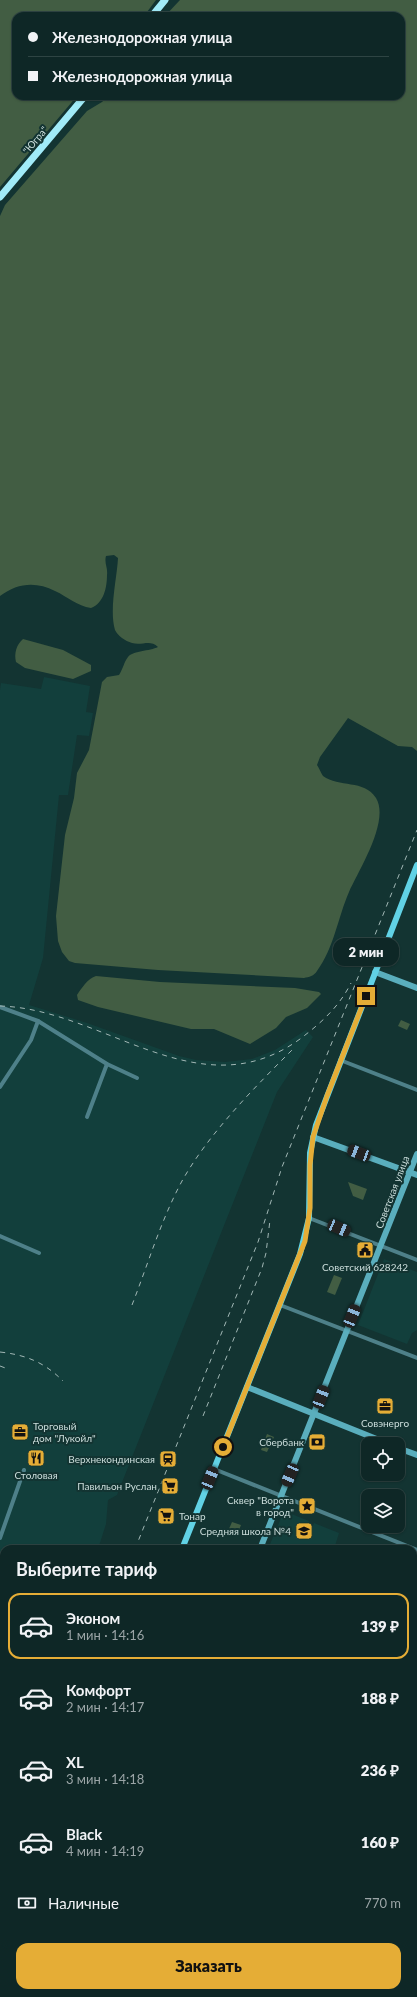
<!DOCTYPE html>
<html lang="ru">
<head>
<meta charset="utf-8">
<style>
	body { margin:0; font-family:Lato,sans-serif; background:#172f2e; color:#f1f3f6; height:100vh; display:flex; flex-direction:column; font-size:15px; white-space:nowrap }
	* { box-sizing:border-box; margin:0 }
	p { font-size:13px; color:#9ba5a7 }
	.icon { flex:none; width:22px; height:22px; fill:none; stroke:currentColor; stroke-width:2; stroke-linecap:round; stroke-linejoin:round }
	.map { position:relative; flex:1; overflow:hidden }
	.details { position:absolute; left:0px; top:1545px; width:417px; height:452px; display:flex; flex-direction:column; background:#0e2726; border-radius:12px 12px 0 0; box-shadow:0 1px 3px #0004,0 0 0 1px #2e4443 }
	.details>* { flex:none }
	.banner { position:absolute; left:12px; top:12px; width:393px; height:88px; border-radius:12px; box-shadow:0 1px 3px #0004,0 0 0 1px #2e4443; display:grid; align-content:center; height:88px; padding:0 16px; background:#0e2726 }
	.buttons { position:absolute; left:361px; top:1437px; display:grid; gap:8px }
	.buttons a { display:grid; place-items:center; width:44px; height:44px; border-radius:8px; background:#0e2726; box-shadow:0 1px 3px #0004,0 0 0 1px #2e4443; font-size:20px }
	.end { position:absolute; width:18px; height:18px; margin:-9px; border:5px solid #e5ad36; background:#111; box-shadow:0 0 0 2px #111 }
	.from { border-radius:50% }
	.bubble { position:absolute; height:28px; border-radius:12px; background:#0e2726; box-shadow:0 1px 3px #0004,0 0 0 1px #2e4443; font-size:13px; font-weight:800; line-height:28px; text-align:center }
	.car { position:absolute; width:12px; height:24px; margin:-12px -6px; border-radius:5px; box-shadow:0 0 3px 1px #0007; background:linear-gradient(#222 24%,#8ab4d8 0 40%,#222 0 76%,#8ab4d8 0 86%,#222 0) }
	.banner b { display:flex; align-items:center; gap:14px; height:38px; font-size:15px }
	.banner b+b { border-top:1px solid #2e4443 }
	.banner i { width:10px; height:10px; background:#f1f3f6 }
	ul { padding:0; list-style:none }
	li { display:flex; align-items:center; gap:12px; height:66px; margin:0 8px 6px; padding:0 8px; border:2px solid transparent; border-radius:12px }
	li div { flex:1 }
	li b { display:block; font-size:15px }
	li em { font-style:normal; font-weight:800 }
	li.current { border-color:#e5ad36 }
	li>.icon { width:36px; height:36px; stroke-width:1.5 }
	h2 { padding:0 16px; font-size:18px; line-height:48px }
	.pay { display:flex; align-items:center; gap:10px; height:44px; padding:0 16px; font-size:15px }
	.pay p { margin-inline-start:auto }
	.button { display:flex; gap:8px; margin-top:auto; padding:8px 16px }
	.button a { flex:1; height:46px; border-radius:12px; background:#e5ad36; color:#111; font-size:16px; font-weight:800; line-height:46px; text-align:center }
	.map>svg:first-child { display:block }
	.built { fill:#123f3c }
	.green { fill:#425d43 }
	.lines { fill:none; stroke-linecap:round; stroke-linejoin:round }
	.street { stroke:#4e8089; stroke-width:4 }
	.secondary { stroke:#5aaebd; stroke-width:6 }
	.primary { stroke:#61d2e5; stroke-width:6 }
	.highway { stroke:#a1ebf8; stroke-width:7 }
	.rail { stroke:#a2b8b6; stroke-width:1; stroke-dasharray:5 5; stroke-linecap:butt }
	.route { stroke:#e5ad36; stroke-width:5 }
	.labels { text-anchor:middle; stroke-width:4; stroke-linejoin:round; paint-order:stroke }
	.street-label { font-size:10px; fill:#ccdedc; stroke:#133432 }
	.poi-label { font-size:10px; fill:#ccdedc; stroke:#133432; text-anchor:end }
</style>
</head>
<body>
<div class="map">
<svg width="417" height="1997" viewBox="0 0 417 1997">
	<rect width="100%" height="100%" fill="#133432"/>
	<g class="built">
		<polygon points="44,677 90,686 86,712 93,713 89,736 77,735 68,795 59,795 43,958 29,1005 87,1023 179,1056 196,1060 225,1062 252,1059 275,1050 306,1030 313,1037 277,1092 117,1495 108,1500 106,1524 98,1549 4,1549 4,1663 0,1664 0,690 1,683 41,689"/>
		<polygon points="384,1259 417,1272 417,1330 412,1333 407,1344 358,1325"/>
		<polygon points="284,1511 309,1521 307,1526 312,1528 314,1523 339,1533 334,1549 268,1549"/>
		<polygon points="4,1907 4,1993 391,1993 390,1997 0,1997 0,1918"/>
		<polygon points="417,1953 417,1997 397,1997 397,1993 413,1993 413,1961"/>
	</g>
	<g class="green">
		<polygon points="0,0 156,0 144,16 16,16 16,96 77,96 0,187"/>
		<path d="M180,0h237v751l-5,-4 -14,-1 -50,-28 -28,39 -3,8c2,3 4,8 6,11 16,12 41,3 53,22 14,23 -17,72 -27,94 -11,25 -15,56 -32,79 -3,5 -8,6 -13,7l-146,-8 -83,-7 -6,-2 -7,-9 -4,-11 -2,-25 9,-81 9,-37 3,-25 12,-23 13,-68 5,-5 12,-2c4,-6 5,-13 9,-18 4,-6 22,-6 30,-10 -8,-8 -16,-1 -26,-4 -7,-2 -14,-7 -17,-13 -6,-20 2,-52 3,-72l-4,-3 -8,1c-2,7 2,12 1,19 0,12 -3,28 -16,33 -14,-2 -23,-11 -36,-17 -19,-10 -38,-8 -55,5v-380l5,-11 82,-94 15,-9 6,-6h293v-80h-236z"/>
		<path d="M23,639l40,11 28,15v6l-18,8 -48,-11 -9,-6c-2,-8 0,-17 7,-23z"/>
		<path d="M96,976l64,6 135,6 24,4 2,2 -14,14 -21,9 -10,11 -26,16 -36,-15h-23l-93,-22 -20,-7 -1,-5c4,-6 11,-17 19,-19z"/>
		<polygon points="401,1020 410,1024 407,1030 398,1026"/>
		<polygon points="348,1182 367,1189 363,1200 353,1196"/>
		<polygon points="334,1275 342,1278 335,1295 327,1292"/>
		<polygon points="267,1434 274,1437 267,1452 261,1450"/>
		<polygon points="232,1522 241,1525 237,1535 228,1531"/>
	</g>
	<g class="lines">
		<g class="street">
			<polyline points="0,1007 38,1021 107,1064 137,1078"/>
			<polyline points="340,1060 417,1090"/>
			<polyline points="0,1087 31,1040 38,1021"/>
			<polyline points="87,1117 107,1064"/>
			<polyline points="309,1218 417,1260"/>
			<polyline points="0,1236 39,1253"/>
			<polyline points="280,1305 417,1358"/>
			<polyline points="214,1469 417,1550"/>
			<polyline points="0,1538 24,1470"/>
			<polyline points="413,1655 417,1657"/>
			<polyline points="413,1841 417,1843"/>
			<polyline points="413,1963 417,1964"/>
			<polyline points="185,1993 188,1997"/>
			<polyline points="165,1997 167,1993"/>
			<polyline points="393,1997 394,1993"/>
		</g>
		<g class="secondary">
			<polyline points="375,972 417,988"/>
			<polyline points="313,1137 417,1175"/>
			<polyline points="247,1387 389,1444"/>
			<polyline points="398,1448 417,1455"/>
			<polyline points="260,1549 417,1154"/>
			<polyline points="413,1694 417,1684"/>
			<polyline points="413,1750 417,1752"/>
		</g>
		<g class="primary">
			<polyline points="182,1549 300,1254 309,1218 310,1153 316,1125 417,865"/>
			<polyline points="0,1886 4,1888"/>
		</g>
		<g class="highway">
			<polyline points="152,16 165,0"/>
			<polyline points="0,197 85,96"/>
		</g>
		<g class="rail">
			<path d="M0,1006c104,3 199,106 300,33 21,-16 39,-32 51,-56"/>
			<path d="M132,1305c16,-41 29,-85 50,-124 27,-48 73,-94 112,-133"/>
			<path d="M0,1352c26,3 44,10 63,29"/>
			<polyline points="0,1366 8,1369"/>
			<polyline points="203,1416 262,1268 266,1253 270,1220"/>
			<polyline points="135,1549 258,1242 282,1167 417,830"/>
			<polyline points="148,1549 150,1546"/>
			<polyline points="2,1657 4,1656"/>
			<polyline points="0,1669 4,1667"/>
			<polyline points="0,1690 4,1687"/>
			<polyline points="0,1706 4,1699"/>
			<polyline points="0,1720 4,1713"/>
			<polyline points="0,1734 4,1724"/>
			<polyline points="0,1875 4,1865"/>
			<polyline points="0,1886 4,1876"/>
		</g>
	</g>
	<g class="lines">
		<polyline class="route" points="223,1447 305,1241 310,1208 310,1165 313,1137 327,1096 366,996"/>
	</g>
	<defs>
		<g id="civic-square" transform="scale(0.9)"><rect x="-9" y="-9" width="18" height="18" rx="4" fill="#e5ad36" stroke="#133432"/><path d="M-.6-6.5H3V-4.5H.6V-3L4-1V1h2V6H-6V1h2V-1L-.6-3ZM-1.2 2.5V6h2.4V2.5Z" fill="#111"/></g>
		<g id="office-square" transform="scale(0.9)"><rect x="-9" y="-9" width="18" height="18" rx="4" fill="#e5ad36" stroke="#133432"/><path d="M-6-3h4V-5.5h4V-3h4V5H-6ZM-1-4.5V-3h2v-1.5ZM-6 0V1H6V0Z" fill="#111"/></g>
		<g id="bank-square" transform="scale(0.9)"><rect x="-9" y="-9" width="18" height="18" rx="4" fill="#e5ad36" stroke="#133432"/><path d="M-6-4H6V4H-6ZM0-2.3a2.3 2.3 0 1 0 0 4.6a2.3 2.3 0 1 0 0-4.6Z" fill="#111"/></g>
		<g id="restaurant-square" transform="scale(0.9)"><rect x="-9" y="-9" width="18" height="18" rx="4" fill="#e5ad36" stroke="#133432"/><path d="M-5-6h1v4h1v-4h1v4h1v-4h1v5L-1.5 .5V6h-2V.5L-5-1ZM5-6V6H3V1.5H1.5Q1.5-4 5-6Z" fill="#111"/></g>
		<g id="station-square" transform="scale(0.9)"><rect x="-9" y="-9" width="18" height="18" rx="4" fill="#e5ad36" stroke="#133432"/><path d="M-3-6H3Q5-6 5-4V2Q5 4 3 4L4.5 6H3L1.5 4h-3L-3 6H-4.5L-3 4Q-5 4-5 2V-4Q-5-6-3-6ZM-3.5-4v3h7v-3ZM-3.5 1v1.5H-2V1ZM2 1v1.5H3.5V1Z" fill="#111"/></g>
		<g id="supermarket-square" transform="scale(0.9)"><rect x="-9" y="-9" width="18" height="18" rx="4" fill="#e5ad36" stroke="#133432"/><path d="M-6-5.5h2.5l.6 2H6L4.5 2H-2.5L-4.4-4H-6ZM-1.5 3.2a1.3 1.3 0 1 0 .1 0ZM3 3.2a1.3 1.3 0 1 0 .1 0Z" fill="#111"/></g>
		<g id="sight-square" transform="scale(0.9)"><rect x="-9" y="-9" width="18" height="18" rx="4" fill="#e5ad36" stroke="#133432"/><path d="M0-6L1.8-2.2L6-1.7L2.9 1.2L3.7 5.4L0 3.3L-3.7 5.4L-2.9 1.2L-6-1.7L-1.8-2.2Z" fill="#111"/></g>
		<g id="school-square" transform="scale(0.9)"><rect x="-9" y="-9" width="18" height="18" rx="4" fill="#e5ad36" stroke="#133432"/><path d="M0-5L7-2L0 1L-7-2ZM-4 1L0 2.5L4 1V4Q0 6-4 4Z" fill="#111"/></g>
	</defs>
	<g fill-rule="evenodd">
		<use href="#civic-square" x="365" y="1250"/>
		<use href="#office-square" x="385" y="1406"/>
		<use href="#office-square" x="20" y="1432"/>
		<use href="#bank-square" x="317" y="1442"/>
		<use href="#restaurant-square" x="36" y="1458"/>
		<use href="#station-square" x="168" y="1459"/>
		<use href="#supermarket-square" x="170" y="1486"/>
		<use href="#sight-square" x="307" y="1506"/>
		<use href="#supermarket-square" x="166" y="1516"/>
		<use href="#school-square" x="304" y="1531"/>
	</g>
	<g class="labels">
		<g class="street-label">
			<text transform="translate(35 140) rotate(-50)" y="4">"Югра"</text>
			<text transform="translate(392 1192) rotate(-69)" y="4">Советская улица</text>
		</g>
		<g class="poi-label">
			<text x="365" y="1271" text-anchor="middle">Советский 628242</text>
			<text x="385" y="1427" text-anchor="middle">Совэнерго</text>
			<text x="33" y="1430" text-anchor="start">Торговый<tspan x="33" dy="12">дом "Лукойл"</tspan></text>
			<text x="304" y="1446">Сбербанк</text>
			<text x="155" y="1463">Верхнекондинская</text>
			<text x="36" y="1479" text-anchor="middle">Столовая</text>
			<text x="157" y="1490">Павильон Руслан</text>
			<text x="294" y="1504">Сквер "Ворота<tspan x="294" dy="12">в город"</tspan></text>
			<text x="179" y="1520" text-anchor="start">Тонар</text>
			<text x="291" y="1535">Средняя школа №4</text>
		</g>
	</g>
</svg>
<div class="buttons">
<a><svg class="icon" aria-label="locate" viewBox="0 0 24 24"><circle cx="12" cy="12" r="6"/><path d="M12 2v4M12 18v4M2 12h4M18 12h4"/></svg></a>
<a><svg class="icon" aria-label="layers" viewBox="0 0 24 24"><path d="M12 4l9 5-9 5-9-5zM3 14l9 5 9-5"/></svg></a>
</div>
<i class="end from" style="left:223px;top:1447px"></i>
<i class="end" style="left:366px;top:996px"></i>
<div class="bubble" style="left:333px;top:938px;width:66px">2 мин</div>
<i class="car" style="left:359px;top:1153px;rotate:291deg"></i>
<i class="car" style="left:339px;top:1228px;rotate:113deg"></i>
<i class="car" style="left:352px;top:1316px;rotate:22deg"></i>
<i class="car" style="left:321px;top:1397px;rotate:21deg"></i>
<i class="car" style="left:290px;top:1475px;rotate:203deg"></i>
<i class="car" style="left:210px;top:1478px;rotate:22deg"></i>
<div class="banner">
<b><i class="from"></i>Железнодорожная улица</b>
<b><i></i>Железнодорожная улица</b>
</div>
<section class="details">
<h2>Выберите тариф</h2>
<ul>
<li class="current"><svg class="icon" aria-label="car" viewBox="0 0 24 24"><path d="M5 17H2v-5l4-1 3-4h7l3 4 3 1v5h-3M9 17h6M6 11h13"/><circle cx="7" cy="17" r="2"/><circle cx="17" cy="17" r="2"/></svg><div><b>Эконом</b><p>1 мин · 14:16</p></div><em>139 ₽</em></li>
<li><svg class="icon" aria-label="car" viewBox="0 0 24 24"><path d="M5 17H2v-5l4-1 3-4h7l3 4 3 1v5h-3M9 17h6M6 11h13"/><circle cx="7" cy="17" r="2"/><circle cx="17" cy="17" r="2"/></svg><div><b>Комфорт</b><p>2 мин · 14:17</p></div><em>188 ₽</em></li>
<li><svg class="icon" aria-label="car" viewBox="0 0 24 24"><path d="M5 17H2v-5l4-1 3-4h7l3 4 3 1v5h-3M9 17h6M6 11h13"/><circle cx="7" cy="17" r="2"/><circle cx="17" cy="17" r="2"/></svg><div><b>XL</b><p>3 мин · 14:18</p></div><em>236 ₽</em></li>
<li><svg class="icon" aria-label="car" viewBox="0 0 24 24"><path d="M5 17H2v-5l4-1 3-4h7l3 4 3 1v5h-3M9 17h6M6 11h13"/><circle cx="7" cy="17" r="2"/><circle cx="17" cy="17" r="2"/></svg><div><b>Black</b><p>4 мин · 14:19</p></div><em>160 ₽</em></li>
</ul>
<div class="pay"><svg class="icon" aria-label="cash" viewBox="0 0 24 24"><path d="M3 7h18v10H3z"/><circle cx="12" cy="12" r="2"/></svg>Наличные<p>770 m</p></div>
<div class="button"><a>Заказать</a></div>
</section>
</div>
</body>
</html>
